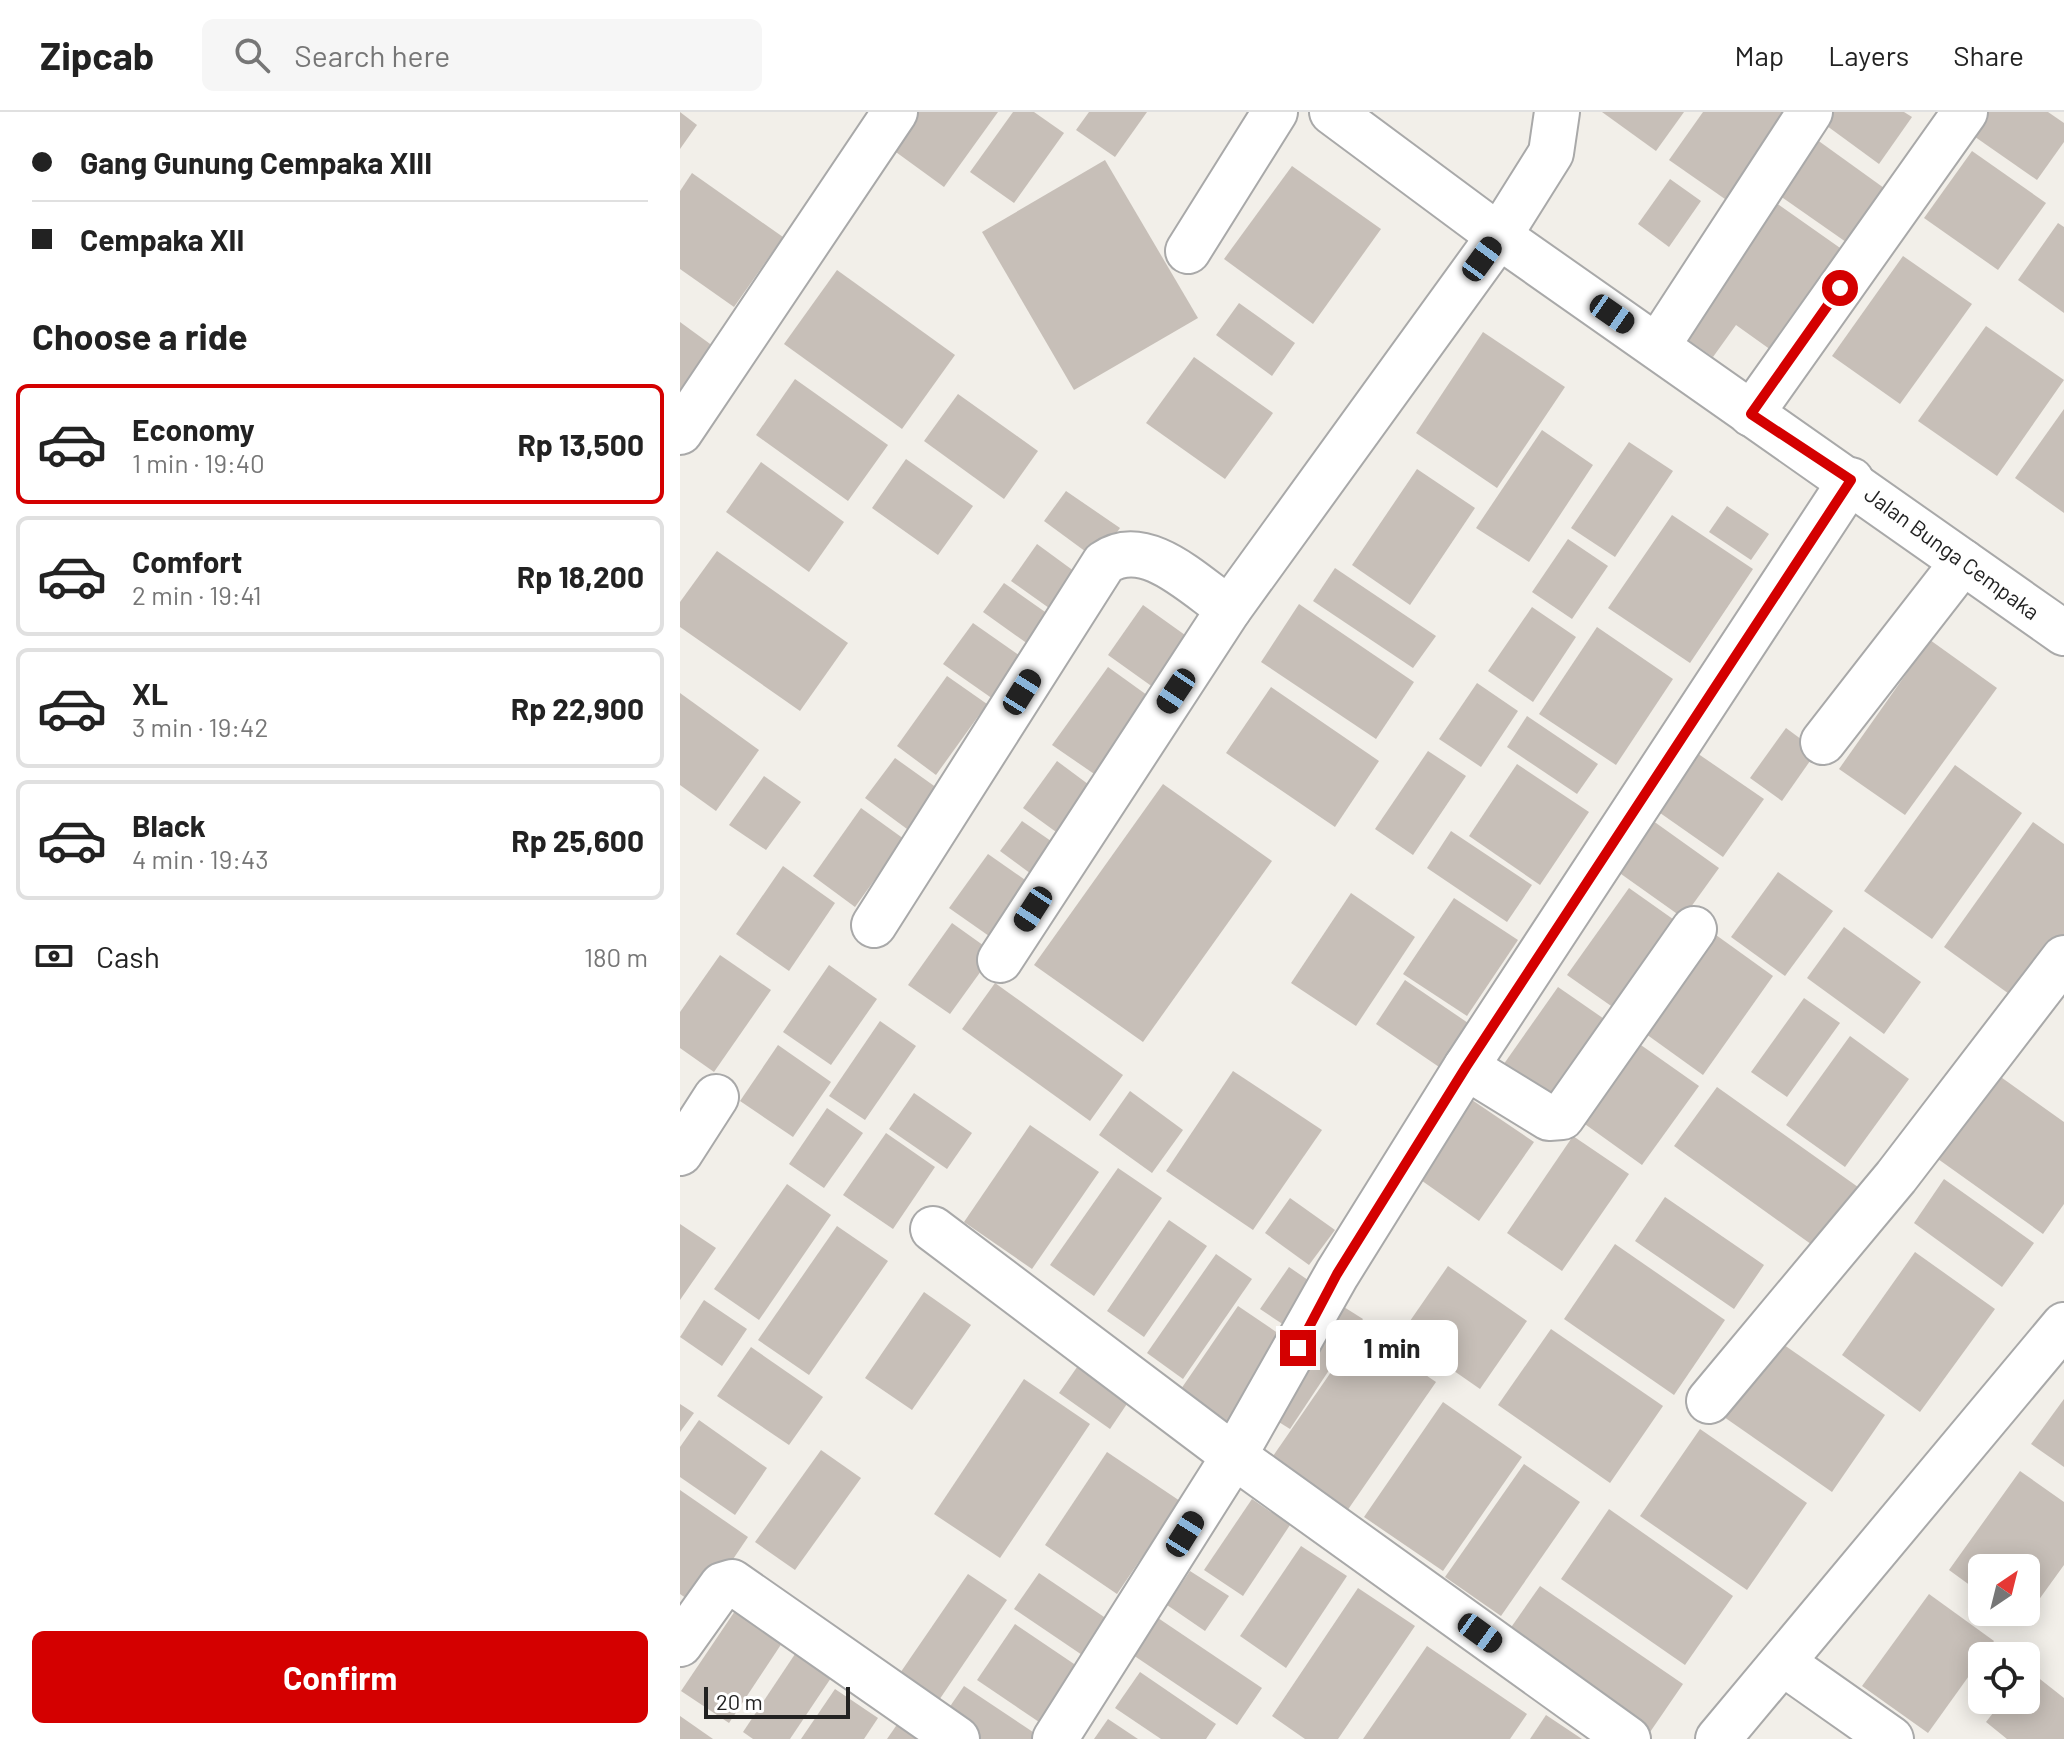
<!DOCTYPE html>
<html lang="en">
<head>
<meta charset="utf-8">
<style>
	body { margin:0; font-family:Barlow,sans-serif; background:#f6f6f6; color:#222; height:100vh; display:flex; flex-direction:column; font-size:30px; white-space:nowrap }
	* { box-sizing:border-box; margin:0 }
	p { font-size:26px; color:#767676 }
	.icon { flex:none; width:44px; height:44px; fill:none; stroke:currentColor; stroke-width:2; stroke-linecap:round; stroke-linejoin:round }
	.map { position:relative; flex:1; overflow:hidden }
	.sheet { display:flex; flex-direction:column; background:#fff; width:680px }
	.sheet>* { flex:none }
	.banner { display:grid; align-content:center; height:176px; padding:0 32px; background:#fff }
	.needle { width:52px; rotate:35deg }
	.tools { position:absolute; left:1288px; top:1442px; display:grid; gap:16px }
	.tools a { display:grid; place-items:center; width:72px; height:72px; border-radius:12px; background:#fff; box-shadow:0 4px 20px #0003; font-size:40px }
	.scale { position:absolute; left:24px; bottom:20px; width:146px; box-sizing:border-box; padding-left:8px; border:4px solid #222; border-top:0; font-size:22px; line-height:28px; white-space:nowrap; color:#222; -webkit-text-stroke:6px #fff; paint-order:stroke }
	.end { position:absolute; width:36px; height:36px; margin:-18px; border:10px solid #d40000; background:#fff; box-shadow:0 0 0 4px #fff }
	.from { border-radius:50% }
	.bubble { position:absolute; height:56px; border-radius:12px; background:#fff; box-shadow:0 4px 20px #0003; font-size:26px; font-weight:700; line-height:56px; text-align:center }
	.car { position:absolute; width:24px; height:48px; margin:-24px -12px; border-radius:10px; box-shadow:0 0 6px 2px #0007; background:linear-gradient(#222 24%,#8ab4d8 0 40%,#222 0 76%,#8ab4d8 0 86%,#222 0) }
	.banner b { display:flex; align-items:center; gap:28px; height:76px; font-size:30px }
	.banner b+b { border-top:2px solid #e0e0e0 }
	.banner i { width:20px; height:20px; background:#222 }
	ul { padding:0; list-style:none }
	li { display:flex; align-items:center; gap:24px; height:120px; margin:0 16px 12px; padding:0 16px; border:4px solid #e0e0e0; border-radius:12px }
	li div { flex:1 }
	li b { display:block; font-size:30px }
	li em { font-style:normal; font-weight:700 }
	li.selected { border-color:#d40000 }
	li>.icon { width:72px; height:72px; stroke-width:1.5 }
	h2 { padding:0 32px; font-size:36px; line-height:96px }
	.pay { display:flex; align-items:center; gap:20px; height:88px; padding:0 32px; font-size:30px }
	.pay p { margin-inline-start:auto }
	.action { display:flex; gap:16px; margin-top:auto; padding:16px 32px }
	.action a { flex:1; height:92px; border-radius:12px; background:#d40000; color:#fff; font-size:32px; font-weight:700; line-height:92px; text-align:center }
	header { display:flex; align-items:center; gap:48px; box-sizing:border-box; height:112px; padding:0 40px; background:#fff; border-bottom:2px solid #e0e0e0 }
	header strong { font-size:38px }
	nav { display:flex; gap:44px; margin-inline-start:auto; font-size:28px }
	.search { width:560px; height:72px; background:#f6f6f6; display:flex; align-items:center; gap:20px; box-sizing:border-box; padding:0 28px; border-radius:12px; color:#767676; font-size:30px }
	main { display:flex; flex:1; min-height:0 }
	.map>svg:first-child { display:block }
	.building { fill:#c7bfb8 }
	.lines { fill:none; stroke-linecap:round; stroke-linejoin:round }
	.minor-casing { stroke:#a9a9a9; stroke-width:48 }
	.minor { stroke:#fff; stroke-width:44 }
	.route { stroke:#d40000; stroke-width:10 }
	.labels { text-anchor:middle; stroke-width:7; stroke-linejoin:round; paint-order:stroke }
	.street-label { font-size:22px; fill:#222; stroke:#fff }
</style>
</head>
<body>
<header>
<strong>Zipcab</strong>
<div class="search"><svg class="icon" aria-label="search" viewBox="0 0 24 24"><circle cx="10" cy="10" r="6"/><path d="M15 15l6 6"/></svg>Search here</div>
<nav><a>Map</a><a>Layers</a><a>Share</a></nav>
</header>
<main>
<section class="sheet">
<div class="banner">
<b><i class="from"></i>Gang Gunung Cempaka XIII</b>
<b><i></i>Cempaka XII</b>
</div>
<h2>Choose a ride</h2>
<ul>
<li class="selected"><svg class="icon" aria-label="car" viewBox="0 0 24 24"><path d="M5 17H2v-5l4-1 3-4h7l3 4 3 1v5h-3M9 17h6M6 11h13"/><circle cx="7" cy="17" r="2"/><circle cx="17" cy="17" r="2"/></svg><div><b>Economy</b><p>1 min · 19:40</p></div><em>Rp 13,500</em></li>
<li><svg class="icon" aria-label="car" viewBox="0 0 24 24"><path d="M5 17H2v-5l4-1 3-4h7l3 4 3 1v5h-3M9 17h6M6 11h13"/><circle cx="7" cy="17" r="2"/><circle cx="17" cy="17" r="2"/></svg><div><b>Comfort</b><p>2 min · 19:41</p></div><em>Rp 18,200</em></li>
<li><svg class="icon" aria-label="car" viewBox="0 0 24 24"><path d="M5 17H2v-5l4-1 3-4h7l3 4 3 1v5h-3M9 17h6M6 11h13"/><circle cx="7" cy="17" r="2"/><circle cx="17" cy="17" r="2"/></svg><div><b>XL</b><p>3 min · 19:42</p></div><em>Rp 22,900</em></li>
<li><svg class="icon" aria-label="car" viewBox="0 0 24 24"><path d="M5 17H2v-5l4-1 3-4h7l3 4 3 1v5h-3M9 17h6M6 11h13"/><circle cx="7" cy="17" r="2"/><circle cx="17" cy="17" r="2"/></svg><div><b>Black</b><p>4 min · 19:43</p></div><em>Rp 25,600</em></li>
</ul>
<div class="pay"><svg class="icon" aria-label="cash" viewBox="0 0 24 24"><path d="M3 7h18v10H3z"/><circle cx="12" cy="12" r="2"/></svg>Cash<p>180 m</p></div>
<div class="action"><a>Confirm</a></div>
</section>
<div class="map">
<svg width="1384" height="1627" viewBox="0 0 1384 1627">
	<rect width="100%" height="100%" fill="#f2efe9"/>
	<g class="building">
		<polygon points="0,0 17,13 0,37"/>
		<polygon points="234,0 318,0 264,75 209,35"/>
		<polygon points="333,0 354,0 384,21 334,91 290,60"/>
		<polygon points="409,0 467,0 435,45 396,18"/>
		<polygon points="922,0 1004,0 976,39"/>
		<polygon points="1023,0 1122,0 1055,94 989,48"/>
		<polygon points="1151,0 1224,0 1232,5 1199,52 1143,11"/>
		<polygon points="1303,0 1368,0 1384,11 1384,30 1357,68 1288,20"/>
		<polygon points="1129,22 1204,76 1166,130 1090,77"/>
		<polygon points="1292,39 1366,91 1318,158 1244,106"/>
		<polygon points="425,48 518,206 394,278 302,120"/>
		<polygon points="612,54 701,117 633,212 544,147"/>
		<polygon points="12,61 103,125 54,195 0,157 0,79"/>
		<polygon points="990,67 1021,89 989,135 958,112"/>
		<polygon points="1089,86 1163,138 1091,238 1056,213 1033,245 995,219"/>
		<polygon points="1378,111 1384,115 1384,201 1338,168"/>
		<polygon points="1223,144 1292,192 1220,292 1152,244"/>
		<polygon points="157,158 275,243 222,317 104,232"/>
		<polygon points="559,191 615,231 592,264 536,223"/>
		<polygon points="0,210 37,237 0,290"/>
		<polygon points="1306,214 1384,268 1317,364 1238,309"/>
		<polygon points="803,220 885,275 817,376 736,321"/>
		<polygon points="514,245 593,301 545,367 466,311"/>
		<polygon points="115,267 208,333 168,389 76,323"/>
		<polygon points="278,282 358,339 324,387 244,329"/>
		<polygon points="1384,297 1384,401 1335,366"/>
		<polygon points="862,318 913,353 849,450 796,416"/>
		<polygon points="949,330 993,359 935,445 891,416"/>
		<polygon points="226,347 293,394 258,443 192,396"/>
		<polygon points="81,350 164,410 129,460 46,400"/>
		<polygon points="737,357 795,396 730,493 672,453"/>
		<polygon points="386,379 440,416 417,448 364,409"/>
		<polygon points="1047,394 1089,422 1071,448 1029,420"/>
		<polygon points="992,403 1073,457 1010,551 928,496"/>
		<polygon points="888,427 928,454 892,507 852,480"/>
		<polygon points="357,432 402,465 376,501 331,469"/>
		<polygon points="37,439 168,531 120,599 0,515 0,490"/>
		<polygon points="655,456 756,524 733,556 633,489"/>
		<polygon points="324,471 368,502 348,532 303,500"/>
		<polygon points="619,492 734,570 696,627 581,550"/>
		<polygon points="463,493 512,528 477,578 428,543"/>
		<polygon points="852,495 896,525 853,590 808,559"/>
		<polygon points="293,511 343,546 313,587 263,552"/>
		<polygon points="917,515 993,567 936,653 859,602"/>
		<polygon points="1250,528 1317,576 1225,703 1159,657"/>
		<polygon points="428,555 478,591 423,668 372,633"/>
		<polygon points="267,564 307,592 256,663 217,634"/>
		<polygon points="797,571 838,599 801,655 759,627"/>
		<polygon points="591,575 699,649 655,715 546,641"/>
		<polygon points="0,581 79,638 36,699 0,673"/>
		<polygon points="847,604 918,652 897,682 827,635"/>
		<polygon points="1106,616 1137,639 1102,689 1070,666"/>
		<polygon points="748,639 786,664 733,743 695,717"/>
		<polygon points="1014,639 1084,687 1043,745 973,696"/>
		<polygon points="215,646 257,676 227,717 185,686"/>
		<polygon points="377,649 424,684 390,730 343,696"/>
		<polygon points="837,652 909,700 860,773 789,724"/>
		<polygon points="1275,653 1342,701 1252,827 1184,779"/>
		<polygon points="84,664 121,690 86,738 49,713"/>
		<polygon points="483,672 592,749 463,930 354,853"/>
		<polygon points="181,696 224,727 175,795 133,764"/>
		<polygon points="969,706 1039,756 1003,806 934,757"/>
		<polygon points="342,709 384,738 362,770 320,739"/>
		<polygon points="1353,710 1384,732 1384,835 1343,892 1264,835"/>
		<polygon points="771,719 852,773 827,810 747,756"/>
		<polygon points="308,742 358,777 319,831 269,796"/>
		<polygon points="103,754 155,791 109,859 56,822"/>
		<polygon points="1098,760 1153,799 1105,864 1051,825"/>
		<polygon points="949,776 1007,817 944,903 887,863"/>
		<polygon points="671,781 735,825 676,914 611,871"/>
		<polygon points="774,786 838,828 787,904 723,862"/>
		<polygon points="272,811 314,841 270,902 228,873"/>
		<polygon points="1164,815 1241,870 1204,922 1127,866"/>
		<polygon points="1036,823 1093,864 1023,963 966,922"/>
		<polygon points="40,843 91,878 34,960 0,936 0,900"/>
		<polygon points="149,853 197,887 151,953 103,920"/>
		<polygon points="725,868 791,913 762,957 696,912"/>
		<polygon points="315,871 443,963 410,1009 282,917"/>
		<polygon points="878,875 930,911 865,1002 814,966"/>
		<polygon points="1124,886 1160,911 1107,985 1071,960"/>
		<polygon points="200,909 236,934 185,1008 149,984"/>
		<polygon points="1170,924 1229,967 1165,1055 1106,1013"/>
		<polygon points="958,931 1019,974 962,1053 902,1010"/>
		<polygon points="98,933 151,970 113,1025 60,989"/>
		<polygon points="553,959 642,1018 573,1118 486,1059"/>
		<polygon points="1318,963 1384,1010 1384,1092 1363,1122 1258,1047"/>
		<polygon points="1037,975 1185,1080 1142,1140 994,1034"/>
		<polygon points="450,979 503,1018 472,1061 419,1023"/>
		<polygon points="234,981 292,1021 267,1057 209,1017"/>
		<polygon points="792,988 854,1030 799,1109 738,1066"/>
		<polygon points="147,996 183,1021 144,1076 109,1052"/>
		<polygon points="350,1013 419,1060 352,1157 284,1110"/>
		<polygon points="206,1021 255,1055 213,1117 163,1083"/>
		<polygon points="893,1024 949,1062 882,1159 827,1121"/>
		<polygon points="438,1056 482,1086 414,1184 370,1153"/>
		<polygon points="1264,1067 1354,1131 1322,1175 1234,1111"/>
		<polygon points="107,1072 151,1103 79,1208 34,1177"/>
		<polygon points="985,1085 1084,1153 1054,1197 955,1129"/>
		<polygon points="610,1086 655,1118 629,1153 585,1121"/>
		<polygon points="489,1108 527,1134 464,1225 427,1199"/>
		<polygon points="0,1112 36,1136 0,1188"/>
		<polygon points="157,1114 208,1149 129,1263 78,1228"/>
		<polygon points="935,1132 1045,1208 994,1283 884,1207"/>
		<polygon points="1235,1140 1315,1197 1240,1300 1162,1243"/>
		<polygon points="536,1142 572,1167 503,1267 467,1241"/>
		<polygon points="768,1154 847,1209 800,1277 721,1222"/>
		<polygon points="609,1155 644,1179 616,1221 580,1197"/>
		<polygon points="244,1180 291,1213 232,1298 185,1266"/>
		<polygon points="24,1188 67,1217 42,1254 0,1225"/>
		<polygon points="656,1190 683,1207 610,1317 583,1300"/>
		<polygon points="558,1194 614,1232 556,1316 501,1277"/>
		<polygon points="871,1217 983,1294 930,1371 818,1293"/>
		<polygon points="680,1218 756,1270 667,1399 591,1347"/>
		<polygon points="1097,1228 1205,1303 1152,1380 1044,1305"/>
		<polygon points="71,1235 143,1285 109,1333 37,1284"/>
		<polygon points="402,1248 453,1283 430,1317 379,1281"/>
		<polygon points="344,1267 410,1312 320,1446 254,1402"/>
		<polygon points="1384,1287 1384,1355 1351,1332"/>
		<polygon points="763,1290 842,1345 763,1459 684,1405"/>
		<polygon points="0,1292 14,1301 0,1320"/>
		<polygon points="19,1308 87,1356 55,1403 0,1365 0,1335"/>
		<polygon points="1020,1317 1127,1391 1067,1478 960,1404"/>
		<polygon points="141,1338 181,1366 115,1458 75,1430"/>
		<polygon points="427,1340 500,1389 437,1482 365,1433"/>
		<polygon points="844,1352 900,1390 821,1504 765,1465"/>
		<polygon points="1340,1359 1384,1390 1384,1453 1342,1511 1327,1500 1346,1500 1346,1456 1302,1456 1302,1482 1269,1458"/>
		<polygon points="0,1378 68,1425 20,1496 0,1482"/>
		<polygon points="572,1387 610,1413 563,1484 524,1458"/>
		<polygon points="929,1397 1053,1484 1005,1553 881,1467"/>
		<polygon points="621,1434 667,1464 606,1556 560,1524"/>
		<polygon points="510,1459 549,1484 525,1519 487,1493"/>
		<polygon points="359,1461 433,1511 408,1547 334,1497"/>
		<polygon points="288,1462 327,1488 255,1594 216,1567"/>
		<polygon points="860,1474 1003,1572 968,1623 825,1524"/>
		<polygon points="678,1476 735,1514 658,1627 625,1627 592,1604"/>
		<polygon points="1249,1482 1314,1529 1248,1621 1182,1574"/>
		<polygon points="59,1493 106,1525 49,1611 1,1579"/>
		<polygon points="478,1506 582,1576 557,1613 453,1543"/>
		<polygon points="335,1512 403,1558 365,1614 297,1568"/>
		<polygon points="121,1533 157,1557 110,1627 73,1627 63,1620"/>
		<polygon points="747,1534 847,1602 830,1627 683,1627"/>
		<polygon points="1346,1556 1384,1586 1384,1627 1327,1627 1306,1610 1323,1588 1346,1588"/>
		<polygon points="460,1560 536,1612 526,1627 481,1627 435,1596"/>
		<polygon points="284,1574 359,1624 357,1627 287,1627 260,1609"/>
		<polygon points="155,1577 198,1606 184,1627 121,1627"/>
		<polygon points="225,1601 263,1627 207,1627"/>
		<polygon points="866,1603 902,1627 850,1627"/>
		<polygon points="0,1604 33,1627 0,1627"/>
		<polygon points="428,1607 458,1627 414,1627"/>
	</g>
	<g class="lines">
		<g class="minor-casing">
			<g id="minor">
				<polyline points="652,0 819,124 1384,521"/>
				<polyline points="508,139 595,0"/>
				<polyline points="978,233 1130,0"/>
				<polyline points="1071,302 1285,0"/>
				<polyline points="0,320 215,0"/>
				<polyline points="1143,630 1283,450"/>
				<path d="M194,813l230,-362c41,-29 90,22 125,46l270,-373 52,-83 6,-41"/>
				<polyline points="320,848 549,497"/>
				<polyline points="786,955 869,1006 882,1005 1014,817"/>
				<polyline points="0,1041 36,985"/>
				<polyline points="253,1117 554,1344 948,1627"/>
				<polyline points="1029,1289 1216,1065 1384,846"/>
				<polyline points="0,1532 42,1473 52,1470 277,1627"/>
				<polyline points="1103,1551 1211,1627"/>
				<polyline points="375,1627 554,1344 657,1162 786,955 1171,368"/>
				<polyline points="1038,1627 1384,1213"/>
			</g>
		</g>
		<use href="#minor" class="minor"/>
	</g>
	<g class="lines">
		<polyline class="route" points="618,1236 657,1162 786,955 1171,368 1071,302 1160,176"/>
	</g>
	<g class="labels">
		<g class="street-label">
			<text transform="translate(1272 441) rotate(36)" y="8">Jalan Bunga Cempaka</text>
		</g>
	</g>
</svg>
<div class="tools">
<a><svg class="needle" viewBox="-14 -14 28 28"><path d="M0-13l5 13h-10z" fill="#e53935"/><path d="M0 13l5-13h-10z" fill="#767676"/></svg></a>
<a><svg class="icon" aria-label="locate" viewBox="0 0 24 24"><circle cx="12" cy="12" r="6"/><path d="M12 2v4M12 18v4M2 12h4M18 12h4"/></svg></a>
</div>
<div class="scale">20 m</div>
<i class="end from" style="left:1160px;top:176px"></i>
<i class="end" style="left:618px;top:1236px"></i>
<div class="bubble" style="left:646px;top:1208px;width:132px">1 min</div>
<i class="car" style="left:802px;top:147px;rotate:36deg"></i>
<i class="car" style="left:932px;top:202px;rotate:125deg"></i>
<i class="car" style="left:496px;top:579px;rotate:214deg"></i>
<i class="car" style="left:342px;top:580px;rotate:32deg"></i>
<i class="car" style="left:353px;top:797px;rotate:213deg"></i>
<i class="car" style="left:505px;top:1422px;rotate:32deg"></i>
<i class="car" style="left:800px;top:1521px;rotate:126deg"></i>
</div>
</main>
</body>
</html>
